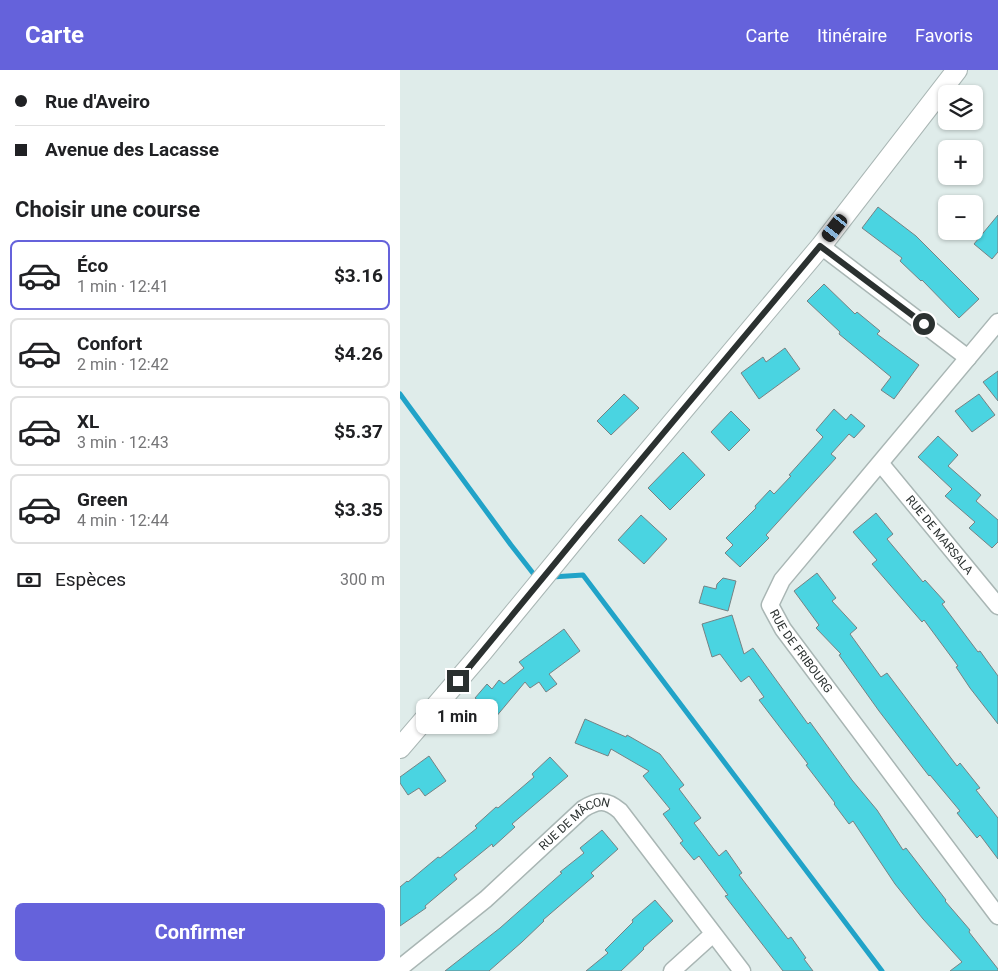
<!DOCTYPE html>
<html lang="fr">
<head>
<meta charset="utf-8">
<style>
	body { margin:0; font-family:Roboto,sans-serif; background:#f2f2f2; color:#202124; height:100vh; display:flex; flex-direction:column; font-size:19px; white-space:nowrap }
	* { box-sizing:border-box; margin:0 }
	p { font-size:16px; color:#757577 }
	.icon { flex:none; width:28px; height:28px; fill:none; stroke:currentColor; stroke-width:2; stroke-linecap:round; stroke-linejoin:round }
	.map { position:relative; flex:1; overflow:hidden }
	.side { display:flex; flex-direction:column; background:#fff; width:400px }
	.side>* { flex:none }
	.hud { display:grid; align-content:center; height:110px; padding:0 15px; background:#fff }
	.buttons { position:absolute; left:538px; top:15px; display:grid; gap:10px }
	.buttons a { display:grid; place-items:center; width:45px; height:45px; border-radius:8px; background:#fff; box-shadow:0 1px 4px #0004; font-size:25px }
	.end { position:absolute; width:22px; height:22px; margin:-11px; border:6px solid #2b3130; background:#fff; box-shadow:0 0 0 2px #fff }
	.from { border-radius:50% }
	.bubble { position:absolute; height:35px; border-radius:8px; background:#fff; box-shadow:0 1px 4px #0004; font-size:16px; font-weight:700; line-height:35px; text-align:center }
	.car { position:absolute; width:15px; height:30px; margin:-15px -8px; border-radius:6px; box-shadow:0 0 4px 1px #0007; background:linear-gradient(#222 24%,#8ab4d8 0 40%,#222 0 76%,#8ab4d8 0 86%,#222 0) }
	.hud b { display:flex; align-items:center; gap:18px; height:48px; font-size:19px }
	.hud b+b { border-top:1px solid #e0e0e0 }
	.hud i { width:12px; height:12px; background:#202124 }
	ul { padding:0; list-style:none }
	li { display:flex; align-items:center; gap:15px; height:70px; margin:0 10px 8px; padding:0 5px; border:2px solid #e0e0e0; border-radius:8px }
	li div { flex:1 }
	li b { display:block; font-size:19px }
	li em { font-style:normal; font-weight:700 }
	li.active { border-color:#6562db }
	li>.icon { width:45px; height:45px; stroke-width:1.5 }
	h2 { padding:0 15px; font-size:22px; line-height:60px }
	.pay { display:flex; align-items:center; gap:12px; height:55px; padding:0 15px; font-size:19px }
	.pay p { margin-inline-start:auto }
	.cta { display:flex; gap:10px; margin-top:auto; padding:10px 15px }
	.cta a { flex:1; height:58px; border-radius:8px; background:#6562db; color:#fff; font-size:20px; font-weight:700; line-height:58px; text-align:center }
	header { display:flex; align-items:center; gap:30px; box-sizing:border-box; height:70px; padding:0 25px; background:#6562db; color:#fff }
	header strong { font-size:24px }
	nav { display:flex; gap:28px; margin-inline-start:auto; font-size:18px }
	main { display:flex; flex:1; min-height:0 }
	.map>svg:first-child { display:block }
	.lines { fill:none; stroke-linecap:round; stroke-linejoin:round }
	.stream { stroke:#21a3c8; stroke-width:5 }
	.building { fill:#4ad4e1; stroke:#768284 }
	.minor-casing { stroke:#a9b6b4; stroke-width:19 }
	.tertiary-casing { stroke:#a9b6b4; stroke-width:22 }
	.minor { stroke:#fff; stroke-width:16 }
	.tertiary { stroke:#fff; stroke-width:20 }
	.route { stroke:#2b3130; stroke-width:6 }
	.labels { text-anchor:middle; stroke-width:4; stroke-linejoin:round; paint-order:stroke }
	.street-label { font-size:12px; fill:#2b3130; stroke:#ecfaf7 }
</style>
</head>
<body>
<header>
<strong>Carte</strong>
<nav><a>Carte</a><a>Itinéraire</a><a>Favoris</a></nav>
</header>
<main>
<section class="side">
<div class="hud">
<b><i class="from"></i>Rue d'Aveiro</b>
<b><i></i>Avenue des Lacasse</b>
</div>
<h2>Choisir une course</h2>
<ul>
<li class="active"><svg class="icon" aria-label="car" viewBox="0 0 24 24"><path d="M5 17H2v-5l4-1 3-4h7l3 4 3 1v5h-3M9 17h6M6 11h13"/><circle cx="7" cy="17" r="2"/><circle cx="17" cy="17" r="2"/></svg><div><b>Éco</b><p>1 min · 12:41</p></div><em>$3.16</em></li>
<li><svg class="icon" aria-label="car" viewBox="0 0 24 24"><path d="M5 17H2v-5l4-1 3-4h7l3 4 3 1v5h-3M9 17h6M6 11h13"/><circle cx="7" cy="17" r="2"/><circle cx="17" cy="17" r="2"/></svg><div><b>Confort</b><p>2 min · 12:42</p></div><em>$4.26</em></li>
<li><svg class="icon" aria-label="car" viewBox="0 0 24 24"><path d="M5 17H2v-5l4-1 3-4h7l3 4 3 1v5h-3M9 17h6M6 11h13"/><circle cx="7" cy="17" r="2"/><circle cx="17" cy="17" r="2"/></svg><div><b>XL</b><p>3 min · 12:43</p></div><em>$5.37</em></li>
<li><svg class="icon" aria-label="car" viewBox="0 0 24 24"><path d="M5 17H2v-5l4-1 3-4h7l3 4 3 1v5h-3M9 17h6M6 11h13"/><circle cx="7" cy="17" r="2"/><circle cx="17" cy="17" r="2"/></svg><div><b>Green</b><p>4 min · 12:44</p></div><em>$3.35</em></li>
</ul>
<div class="pay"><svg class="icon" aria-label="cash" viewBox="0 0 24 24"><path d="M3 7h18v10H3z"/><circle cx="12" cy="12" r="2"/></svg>Espèces<p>300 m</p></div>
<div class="cta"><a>Confirmer</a></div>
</section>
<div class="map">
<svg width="598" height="901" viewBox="0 0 598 901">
	<rect width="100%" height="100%" fill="#dfecea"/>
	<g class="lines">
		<g class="stream">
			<polyline points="0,324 111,475 136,507"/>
			<polyline points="152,507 183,505 482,901"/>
		</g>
	</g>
	<g class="building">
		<polygon points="478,137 516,166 579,229 559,248 522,210 521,211 500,191 502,188 462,158"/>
		<polygon points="598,145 598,182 592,189 574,174"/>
		<polygon points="424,214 455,244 457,242 480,261 477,264 519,295 494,329 481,320 491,307 439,264 440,262 407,231"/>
		<polygon points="385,278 400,299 359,329 341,303 363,287 366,292"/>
		<polygon points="598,301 598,331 583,312"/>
		<polygon points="224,324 239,338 211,365 197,351"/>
		<polygon points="579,324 595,345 572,362 555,341"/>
		<polygon points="434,339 446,350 451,344 465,356 454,368 449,364 431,384 436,388 366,465 369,468 340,497 325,483 333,475 326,468 356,438 355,436 370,420 374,424 391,406 389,405 423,367 416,360"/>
		<polygon points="331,341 350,360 329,381 311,362"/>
		<polygon points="538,366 558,385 548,396 581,425 576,431 598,450 598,472 592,478 569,458 575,452 545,426 552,419 518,387"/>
		<polygon points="283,382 305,405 270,440 248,418"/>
		<polygon points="476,443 493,464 487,469 523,512 525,510 545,532 542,534 578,582 580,581 598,606 598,654 570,618 556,597 558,596 524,550 522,552 472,494 477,490 453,462"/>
		<polygon points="241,445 267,469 244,494 218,470"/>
		<polygon points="417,503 436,528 432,531 457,558 450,564 481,607 487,603 557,696 560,693 580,718 576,720 598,748 598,789 580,765 577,768 557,743 560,741 530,705 529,706 479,641 439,585 441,584 416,558 419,555 394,521"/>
		<polygon points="323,508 336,511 328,541 299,533 304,516 316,519 317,514"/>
		<polygon points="332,545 344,584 353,578 408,654 410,652 452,710 477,740 503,780 506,778 546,830 545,831 570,860 569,862 598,899 598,901 550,901 562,892 523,849 495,814 453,751 449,754 434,734 435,733 406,695 408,694 359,630 364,627 349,606 341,612 320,584 312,587 302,554"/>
		<polygon points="164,559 180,581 149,604 157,614 146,622 139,612 130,618 125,612 95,648 92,646 86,653 72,642 80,632 75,628 87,614 92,619 99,610 104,614 124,598 119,592"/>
		<polygon points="185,649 226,667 227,665 260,684 284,715 279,719 301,748 294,753 319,786 326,780 342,803 339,805 388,869 391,867 406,888 404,889 413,901 383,901 325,826 328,825 299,786 294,790 280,773 283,771 263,744 270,739 243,706 249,701 211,679 208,686 175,673"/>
		<polygon points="29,686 46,711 25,726 19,718 8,725 0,713 0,707"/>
		<polygon points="150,687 168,706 112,754 115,757 93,777 92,774 54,805 57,809 25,836 26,838 0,856 0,817 7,811 8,812 38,787 40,788 77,758 75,756 96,737 98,738 134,707 132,704"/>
		<polygon points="202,760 218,779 191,803 194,806 143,850 144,851 122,872 89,901 45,901 100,858 162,803 160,802 184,783 180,778"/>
		<polygon points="255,830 273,851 243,878 244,879 221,901 186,901 208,883 205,880 233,852 232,850"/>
	</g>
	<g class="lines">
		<g class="minor-casing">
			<g id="minor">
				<polyline points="421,176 568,288"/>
				<path id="s1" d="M598,252l-216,258 -12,25 13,24 215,287"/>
				<path id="s2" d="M481,394l117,142"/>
				<path id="s3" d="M0,898l86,-69 97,-90c15,-9 23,-10 37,2l122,160"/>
				<polyline points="272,901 313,864"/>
			</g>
		</g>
		<g class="tertiary-casing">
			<polyline id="tertiary" points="0,678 83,581 184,458 421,176 557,0"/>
		</g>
		<use href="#minor" class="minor"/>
		<use href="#tertiary" class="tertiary"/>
	</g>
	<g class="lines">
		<polyline class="route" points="58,611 184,458 420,176 524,254"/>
	</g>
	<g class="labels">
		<g class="street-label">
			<text dy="4" stroke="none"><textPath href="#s2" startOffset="92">RUE DE MARSALA</textPath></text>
			<text dy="4" stroke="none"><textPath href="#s1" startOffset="420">RUE DE FRIBOURG</textPath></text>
			<text dy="4" stroke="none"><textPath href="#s3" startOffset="228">RUE DE MÂCON</textPath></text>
		</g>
	</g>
</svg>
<div class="buttons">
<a><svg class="icon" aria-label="layers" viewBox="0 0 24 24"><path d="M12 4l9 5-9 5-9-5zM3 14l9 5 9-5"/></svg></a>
<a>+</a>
<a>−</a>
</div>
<i class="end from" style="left:524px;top:254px"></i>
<i class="end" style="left:58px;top:611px"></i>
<div class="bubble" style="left:16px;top:629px;width:82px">1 min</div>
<i class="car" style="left:435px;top:158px;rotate:218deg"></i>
</div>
</main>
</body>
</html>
